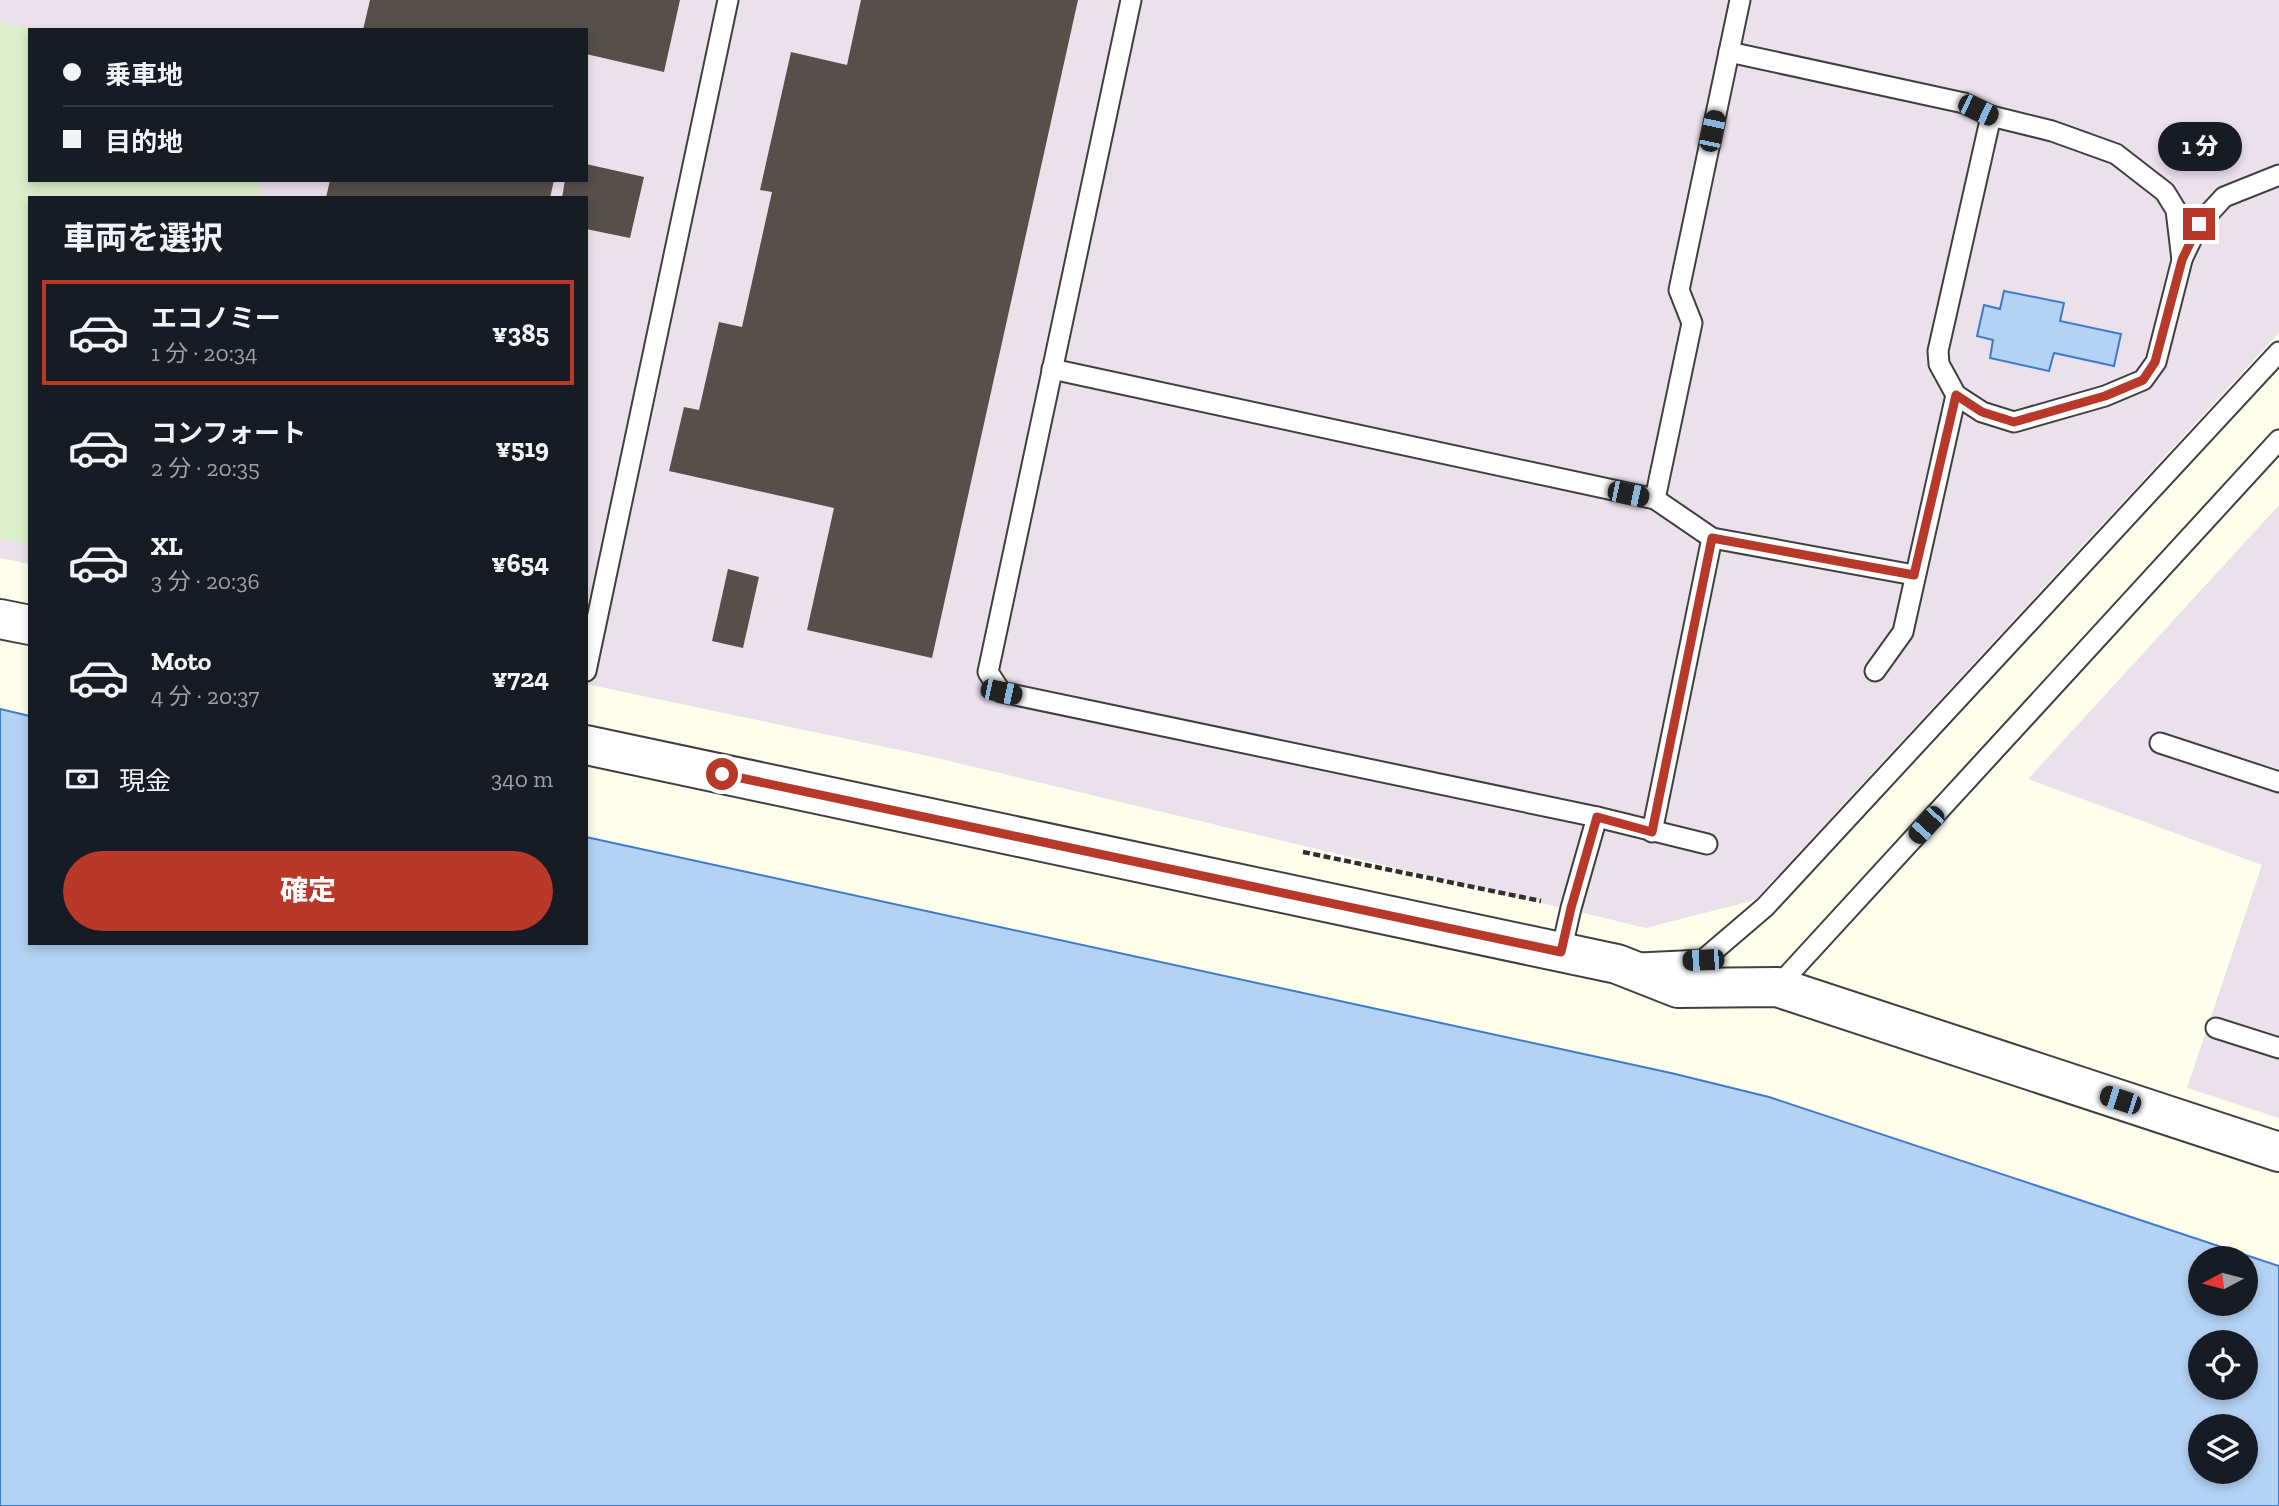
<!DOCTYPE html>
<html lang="ja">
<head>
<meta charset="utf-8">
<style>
	body { margin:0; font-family:"Zilla Slab","Noto Sans JP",serif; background:#20242c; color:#f1f3f6; height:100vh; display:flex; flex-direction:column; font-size:26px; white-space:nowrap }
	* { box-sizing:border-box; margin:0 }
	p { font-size:23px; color:#9ea1a6 }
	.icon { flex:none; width:38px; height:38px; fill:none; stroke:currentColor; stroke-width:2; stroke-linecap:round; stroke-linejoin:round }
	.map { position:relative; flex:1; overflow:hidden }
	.side { position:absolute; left:28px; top:196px; width:560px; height:749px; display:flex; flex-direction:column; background:#171b24; border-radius:0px; box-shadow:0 4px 10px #0003 }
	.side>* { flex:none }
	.banner { position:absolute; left:28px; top:28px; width:560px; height:154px; border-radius:0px; box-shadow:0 4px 10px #0003; display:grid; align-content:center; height:154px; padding:0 35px; background:#171b24 }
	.needle { width:46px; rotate:263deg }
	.buttons { position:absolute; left:2188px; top:1246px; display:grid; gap:14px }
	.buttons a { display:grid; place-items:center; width:70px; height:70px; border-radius:50%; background:#171b24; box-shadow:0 4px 10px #0003; font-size:35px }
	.end { position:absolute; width:32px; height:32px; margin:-16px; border:9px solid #b8392a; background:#fff; box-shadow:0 0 0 4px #fff }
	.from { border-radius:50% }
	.bubble { position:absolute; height:49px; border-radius:24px; background:#171b24; box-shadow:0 4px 10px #0003; font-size:23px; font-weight:800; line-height:49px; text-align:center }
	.car { position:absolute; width:21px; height:42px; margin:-21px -10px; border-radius:9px; box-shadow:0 0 5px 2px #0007; background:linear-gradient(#222 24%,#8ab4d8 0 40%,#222 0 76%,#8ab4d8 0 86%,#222 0) }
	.banner b { display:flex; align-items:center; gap:24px; height:66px; font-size:26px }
	.banner b+b { border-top:2px solid #363941 }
	.banner i { width:18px; height:18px; background:#f1f3f6 }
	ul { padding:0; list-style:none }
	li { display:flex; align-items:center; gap:21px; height:105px; margin:0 14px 10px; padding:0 21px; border:4px solid transparent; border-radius:0px }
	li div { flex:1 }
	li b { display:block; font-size:26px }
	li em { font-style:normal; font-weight:800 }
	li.selected { border-color:#b8392a }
	li>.icon { width:63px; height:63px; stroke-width:1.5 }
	h2 { padding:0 35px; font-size:32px; line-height:84px }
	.pay { display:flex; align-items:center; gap:18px; height:77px; padding:0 35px; font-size:26px }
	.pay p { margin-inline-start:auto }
	.button { display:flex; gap:14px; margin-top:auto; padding:14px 35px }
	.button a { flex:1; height:80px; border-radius:42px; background:#b8392a; color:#fff; font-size:28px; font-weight:800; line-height:80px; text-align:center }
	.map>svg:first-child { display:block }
	.industrial { fill:#ebe1eb; fill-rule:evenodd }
	.pitch { fill:#dcefca }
	.water { fill:#b4d2f4; stroke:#3d7bc9; stroke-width:2; fill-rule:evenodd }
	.building { fill:#55504a }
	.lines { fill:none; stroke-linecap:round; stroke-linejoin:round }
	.service-casing { stroke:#404040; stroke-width:23 }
	.tertiary-casing { stroke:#404040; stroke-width:42 }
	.path { stroke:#2f2f2f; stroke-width:4.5; stroke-dasharray:7 3.5; stroke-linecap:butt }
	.service { stroke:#fff; stroke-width:19 }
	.tertiary { stroke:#fff; stroke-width:38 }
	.route { stroke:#b8392a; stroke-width:9 }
</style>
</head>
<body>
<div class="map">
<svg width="2279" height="1506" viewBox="0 0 2279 1506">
	<rect width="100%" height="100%" fill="#fefeed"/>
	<g class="industrial">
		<path d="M0,0h2279v333l-524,567 -109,28 -709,-170 -351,-74v-486h-556v366l-30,-6zM30,30h556v150h-556z"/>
		<polygon points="2279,505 2279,1118 2187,1088 2262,865 2028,779"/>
	</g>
	<polygon class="pitch" points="0,22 34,30 30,30 30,180 261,180 257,198 30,198 30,545 0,538"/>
	<g class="water">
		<polygon points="2004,291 2064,303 2060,321 2121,334 2114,366 2054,353 2049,371 1990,358 1993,340 1977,336 1984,305 2000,309"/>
		<path d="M0,709l30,7v227h556v-106l1085,236 98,24 510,169v240h-2279zM2200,1258h45v46h-45zM2200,1342h45v46h-45zM2200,1426h45v46h-45z"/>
	</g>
	<g class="building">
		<polygon points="370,0 680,0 664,72 586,54 586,30 363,30"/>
		<polygon points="861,0 1078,0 932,658 807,630 834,508 669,471 684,407 699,410 719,322 742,327 772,192 760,190 791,52 847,65"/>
		<polygon points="586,164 644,177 630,238 586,229 586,198 562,198 565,180 586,180"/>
		<polygon points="330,180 554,180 550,198 326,198"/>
		<polygon points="728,569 759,577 743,648 712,641"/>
	</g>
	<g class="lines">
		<g class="service-casing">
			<g id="service">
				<polyline points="1131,0 988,672 1001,692 1597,817 1707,844"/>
				<polyline points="1729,52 1964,103 1991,116"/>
				<polygon points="1991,116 2052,131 2116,154 2165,192 2176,210 2182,260 2156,362 2143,380 2105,396 2014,422 1982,412 1956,395 1939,364 1938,351"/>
				<polyline points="2182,259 2199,224 2224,197 2279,175"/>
				<polyline points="1052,369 1655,499"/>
				<polyline points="1712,538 1655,499 1692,323 1679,290 1740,0"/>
				<polyline points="586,671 728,0"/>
				<polyline points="1875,671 1903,632 1956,395"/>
				<polyline points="2160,743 2279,782"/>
				<polyline points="1652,832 1712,538 1914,575"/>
				<polyline points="1561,952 1571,908 1597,817"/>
				<polyline points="1639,963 1703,960 1765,907 2279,352"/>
				<polyline points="1777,987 2279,440"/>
				<polyline points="2216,1028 2279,1048"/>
			</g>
		</g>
		<g class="tertiary-casing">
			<g id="tertiary">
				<polyline points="0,619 30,625"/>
				<polyline points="586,745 1617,964 1678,988 1777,987 2279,1152"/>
			</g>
		</g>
		<polyline class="path" points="1303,852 1541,901"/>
		<use href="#service" class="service"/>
		<use href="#tertiary" class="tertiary"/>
	</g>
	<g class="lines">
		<polyline class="route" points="722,774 1561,952 1571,908 1597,817 1652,832 1712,538 1914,575 1956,395 1982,412 2014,422 2105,396 2143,380 2155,362 2182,260 2199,224"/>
	</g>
</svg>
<div class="buttons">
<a><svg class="needle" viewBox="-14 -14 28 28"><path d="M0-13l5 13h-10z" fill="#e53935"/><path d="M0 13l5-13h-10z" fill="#9ea1a6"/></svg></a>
<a><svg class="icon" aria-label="locate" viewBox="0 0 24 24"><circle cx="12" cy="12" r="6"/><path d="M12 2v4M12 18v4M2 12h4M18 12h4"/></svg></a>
<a><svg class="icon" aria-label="layers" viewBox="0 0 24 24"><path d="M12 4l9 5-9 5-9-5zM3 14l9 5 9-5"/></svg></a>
</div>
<i class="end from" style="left:722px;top:774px"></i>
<i class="end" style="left:2199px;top:224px"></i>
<div class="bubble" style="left:2158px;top:122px;width:84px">1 分</div>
<i class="car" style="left:1978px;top:110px;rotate:116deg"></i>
<i class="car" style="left:1712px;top:131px;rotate:12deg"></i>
<i class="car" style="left:1628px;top:494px;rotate:102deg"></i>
<i class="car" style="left:1001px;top:692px;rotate:102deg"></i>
<i class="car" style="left:1926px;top:825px;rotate:222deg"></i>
<i class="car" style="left:1703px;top:960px;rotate:268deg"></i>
<i class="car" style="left:2120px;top:1100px;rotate:288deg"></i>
<div class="banner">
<b><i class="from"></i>乗車地</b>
<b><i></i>目的地</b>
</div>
<section class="side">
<h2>車両を選択</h2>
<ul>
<li class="selected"><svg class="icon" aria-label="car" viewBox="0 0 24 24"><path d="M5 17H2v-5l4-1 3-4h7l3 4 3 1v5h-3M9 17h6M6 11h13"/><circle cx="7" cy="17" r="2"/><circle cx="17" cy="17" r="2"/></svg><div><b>エコノミー</b><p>1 分 · 20:34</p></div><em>¥385</em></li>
<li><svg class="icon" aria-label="car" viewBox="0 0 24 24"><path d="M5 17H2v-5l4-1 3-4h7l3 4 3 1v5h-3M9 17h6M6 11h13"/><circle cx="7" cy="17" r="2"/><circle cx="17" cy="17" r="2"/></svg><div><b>コンフォート</b><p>2 分 · 20:35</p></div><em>¥519</em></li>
<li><svg class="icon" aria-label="car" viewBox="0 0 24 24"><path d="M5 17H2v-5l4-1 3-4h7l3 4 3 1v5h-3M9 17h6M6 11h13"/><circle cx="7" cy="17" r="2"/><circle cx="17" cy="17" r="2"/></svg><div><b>XL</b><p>3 分 · 20:36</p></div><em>¥654</em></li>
<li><svg class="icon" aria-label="car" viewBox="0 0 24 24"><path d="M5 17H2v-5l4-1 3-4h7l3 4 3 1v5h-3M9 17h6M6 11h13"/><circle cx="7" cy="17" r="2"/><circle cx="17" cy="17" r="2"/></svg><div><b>Moto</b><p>4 分 · 20:37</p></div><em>¥724</em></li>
</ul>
<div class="pay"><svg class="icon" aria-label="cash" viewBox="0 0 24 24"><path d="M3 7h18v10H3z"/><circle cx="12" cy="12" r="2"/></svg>現金<p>340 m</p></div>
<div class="button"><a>確定</a></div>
</section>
</div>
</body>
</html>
